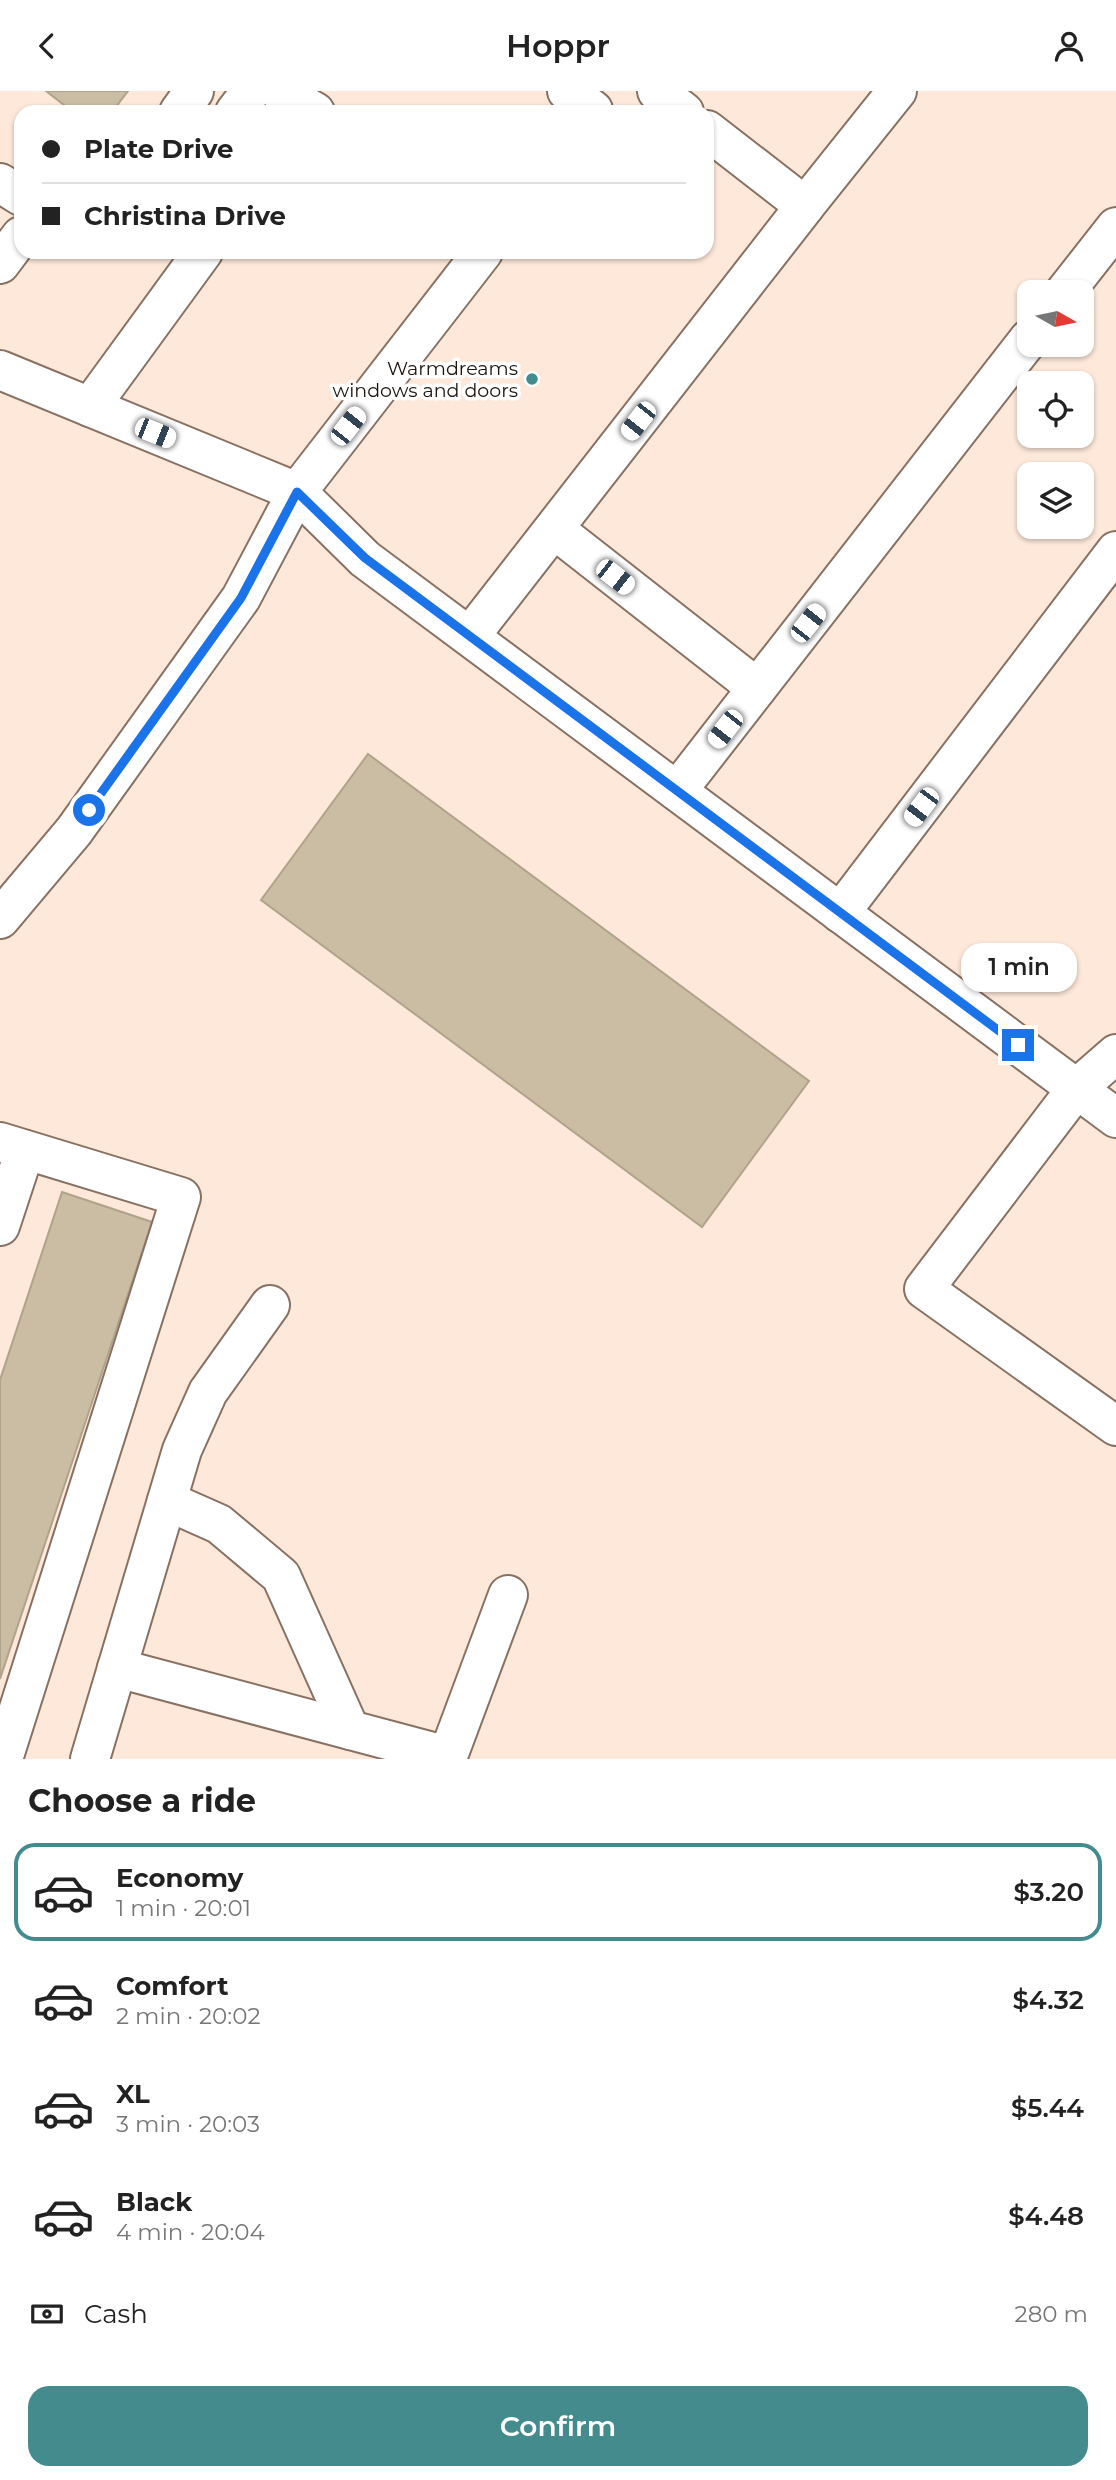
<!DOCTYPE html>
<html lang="en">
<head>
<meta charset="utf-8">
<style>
	body { margin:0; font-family:Montserrat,sans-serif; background:#f2f2f2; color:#222; height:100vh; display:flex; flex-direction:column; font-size:26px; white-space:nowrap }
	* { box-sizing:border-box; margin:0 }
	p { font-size:23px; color:#767676 }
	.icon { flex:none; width:38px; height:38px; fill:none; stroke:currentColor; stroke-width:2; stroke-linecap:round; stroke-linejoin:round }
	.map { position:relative; height:1668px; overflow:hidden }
	.side { display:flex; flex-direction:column; background:#fff; flex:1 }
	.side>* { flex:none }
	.top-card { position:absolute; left:14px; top:14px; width:700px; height:154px; border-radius:21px; box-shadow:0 2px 5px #0004; display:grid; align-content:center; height:154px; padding:0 28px; background:#fff }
	.needle { width:46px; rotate:99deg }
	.fabs { position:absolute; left:1017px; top:189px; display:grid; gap:14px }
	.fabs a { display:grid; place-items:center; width:77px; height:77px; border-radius:14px; background:#fff; box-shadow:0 2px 5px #0004; font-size:35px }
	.end { position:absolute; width:32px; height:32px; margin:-16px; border:9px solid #1a73e8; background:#fff; box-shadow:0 0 0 4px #fff }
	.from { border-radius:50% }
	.bubble { position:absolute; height:49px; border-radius:21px; background:#fff; box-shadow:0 2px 5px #0004; font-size:23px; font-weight:600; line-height:49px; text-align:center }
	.car { position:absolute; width:21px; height:42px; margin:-21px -10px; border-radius:9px; box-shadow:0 0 5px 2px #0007; background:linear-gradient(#fff 24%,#345 0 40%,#fff 0 76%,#345 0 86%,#fff 0) }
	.top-card b { display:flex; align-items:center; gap:24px; height:66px; font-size:26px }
	.top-card b+b { border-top:2px solid #e0e0e0 }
	.top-card i { width:18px; height:18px; background:#222 }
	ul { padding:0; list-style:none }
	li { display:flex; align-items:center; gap:21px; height:98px; margin:0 14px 10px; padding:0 14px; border:4px solid transparent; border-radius:21px }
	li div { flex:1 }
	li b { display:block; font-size:26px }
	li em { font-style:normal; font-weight:600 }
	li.selected { border-color:#438b8c }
	li>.icon { width:63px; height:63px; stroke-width:1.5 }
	h2 { padding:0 28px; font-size:32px; line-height:84px }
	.pay { display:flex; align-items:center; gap:18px; height:77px; padding:0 28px; font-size:26px }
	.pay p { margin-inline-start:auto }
	.cta { display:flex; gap:14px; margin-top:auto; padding:14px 28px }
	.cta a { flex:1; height:80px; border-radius:21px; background:#438b8c; color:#fff; font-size:28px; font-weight:600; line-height:80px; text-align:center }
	header { display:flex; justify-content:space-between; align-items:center; height:91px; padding:0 28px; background:#fff; font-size:32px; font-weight:600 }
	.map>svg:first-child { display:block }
	.building { fill:#cabda4; stroke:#b0a38b; stroke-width:2 }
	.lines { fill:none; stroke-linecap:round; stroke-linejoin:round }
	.minor-casing { stroke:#887162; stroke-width:42 }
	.minor { stroke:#fff; stroke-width:38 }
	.route { stroke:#1a73e8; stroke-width:9 }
	.poi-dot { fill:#438b8c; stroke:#fff; stroke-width:2.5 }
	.labels { text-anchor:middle; stroke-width:7; stroke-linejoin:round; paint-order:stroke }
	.poi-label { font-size:19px; fill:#1e150f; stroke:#fff; text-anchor:end }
</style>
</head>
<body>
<header><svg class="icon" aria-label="back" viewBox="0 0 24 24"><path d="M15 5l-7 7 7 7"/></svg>Hoppr<svg class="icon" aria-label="person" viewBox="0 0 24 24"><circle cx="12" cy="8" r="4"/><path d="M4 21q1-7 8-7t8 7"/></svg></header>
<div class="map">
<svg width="1116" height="1668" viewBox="0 0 1116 1668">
	<rect width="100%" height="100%" fill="#fde8da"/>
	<g class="building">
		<polygon points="46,0 128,0 112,21 73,21"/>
		<polygon points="368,663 809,990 702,1136 261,809"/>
		<polygon points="62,1101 152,1131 0,1588 0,1289"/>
	</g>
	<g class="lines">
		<g class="minor-casing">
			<g id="minor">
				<polyline points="279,0 315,21"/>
				<polyline points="567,0 593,19"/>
				<polyline points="657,0 684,21"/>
				<polyline points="179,21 194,0"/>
				<polyline points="235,21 251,0"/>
				<polyline points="0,92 21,105"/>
				<polyline points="805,115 897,0"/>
				<polyline points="0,173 21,145"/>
				<polyline points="1065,201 1116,136"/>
				<polyline points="0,279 297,401 365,468 1116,1027"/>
				<polyline points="90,316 203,161"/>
				<polyline points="554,438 757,597"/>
				<polyline points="470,545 805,115 707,39"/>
				<polyline points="677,700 1029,248"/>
				<polyline points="840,822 1116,460"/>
				<polyline points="0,828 74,740 241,507 297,401 483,161"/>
				<polyline points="1116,963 1077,997 924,1198 1116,1335"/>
				<polyline points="0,1051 181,1106 3,1668"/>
				<polyline points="0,1135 25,1059"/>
				<polyline points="167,1410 219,1433 281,1485 350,1639"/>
				<polyline points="117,1577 448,1665 508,1504"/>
				<polyline points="90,1668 182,1359 208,1301 270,1214"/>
			</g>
		</g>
		<use href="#minor" class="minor"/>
	</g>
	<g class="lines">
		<polyline class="route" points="89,719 241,507 297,401 365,467 1018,954"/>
	</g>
	<circle class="poi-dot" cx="532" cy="288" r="7"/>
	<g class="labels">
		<g class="poi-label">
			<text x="518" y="284">Warmdreams<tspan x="518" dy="22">windows and doors</tspan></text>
		</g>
	</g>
</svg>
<div class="fabs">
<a><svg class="needle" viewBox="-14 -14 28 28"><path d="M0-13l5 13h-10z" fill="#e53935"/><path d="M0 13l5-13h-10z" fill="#767676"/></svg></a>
<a><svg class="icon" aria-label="locate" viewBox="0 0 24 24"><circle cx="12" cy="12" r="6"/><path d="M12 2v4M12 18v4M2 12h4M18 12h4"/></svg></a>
<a><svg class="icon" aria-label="layers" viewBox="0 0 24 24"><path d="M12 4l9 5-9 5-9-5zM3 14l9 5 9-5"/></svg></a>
</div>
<i class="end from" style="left:89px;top:719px"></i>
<i class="end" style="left:1018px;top:954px"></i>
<div class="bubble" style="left:961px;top:852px;width:116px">1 min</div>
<i class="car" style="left:638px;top:330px;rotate:218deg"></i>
<i class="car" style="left:348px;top:335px;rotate:38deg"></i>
<i class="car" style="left:155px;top:342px;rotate:112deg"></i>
<i class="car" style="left:615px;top:486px;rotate:128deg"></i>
<i class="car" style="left:808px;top:532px;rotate:38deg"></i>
<i class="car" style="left:725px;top:638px;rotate:218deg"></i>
<i class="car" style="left:921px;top:716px;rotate:217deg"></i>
<div class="top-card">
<b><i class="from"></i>Plate Drive</b>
<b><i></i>Christina Drive</b>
</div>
</div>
<section class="side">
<h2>Choose a ride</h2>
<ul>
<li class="selected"><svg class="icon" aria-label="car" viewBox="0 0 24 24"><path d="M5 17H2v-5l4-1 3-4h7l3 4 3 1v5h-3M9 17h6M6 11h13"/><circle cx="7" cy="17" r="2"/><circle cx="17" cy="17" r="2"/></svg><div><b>Economy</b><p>1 min · 20:01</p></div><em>$3.20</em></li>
<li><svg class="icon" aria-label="car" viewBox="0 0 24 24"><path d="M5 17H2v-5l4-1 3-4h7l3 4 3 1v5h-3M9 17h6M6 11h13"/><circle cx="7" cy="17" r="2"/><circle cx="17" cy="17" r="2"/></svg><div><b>Comfort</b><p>2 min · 20:02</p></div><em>$4.32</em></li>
<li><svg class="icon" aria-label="car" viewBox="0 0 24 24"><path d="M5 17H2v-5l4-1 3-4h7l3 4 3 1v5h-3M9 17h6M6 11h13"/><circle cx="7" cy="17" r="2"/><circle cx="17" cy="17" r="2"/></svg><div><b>XL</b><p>3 min · 20:03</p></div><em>$5.44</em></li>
<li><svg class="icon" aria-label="car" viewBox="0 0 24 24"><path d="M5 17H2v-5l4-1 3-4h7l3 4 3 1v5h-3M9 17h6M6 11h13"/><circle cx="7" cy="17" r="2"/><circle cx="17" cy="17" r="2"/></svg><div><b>Black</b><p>4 min · 20:04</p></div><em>$4.48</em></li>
</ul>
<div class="pay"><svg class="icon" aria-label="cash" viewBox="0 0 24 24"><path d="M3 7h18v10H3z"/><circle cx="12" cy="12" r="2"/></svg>Cash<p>280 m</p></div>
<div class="cta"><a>Confirm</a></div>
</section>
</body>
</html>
